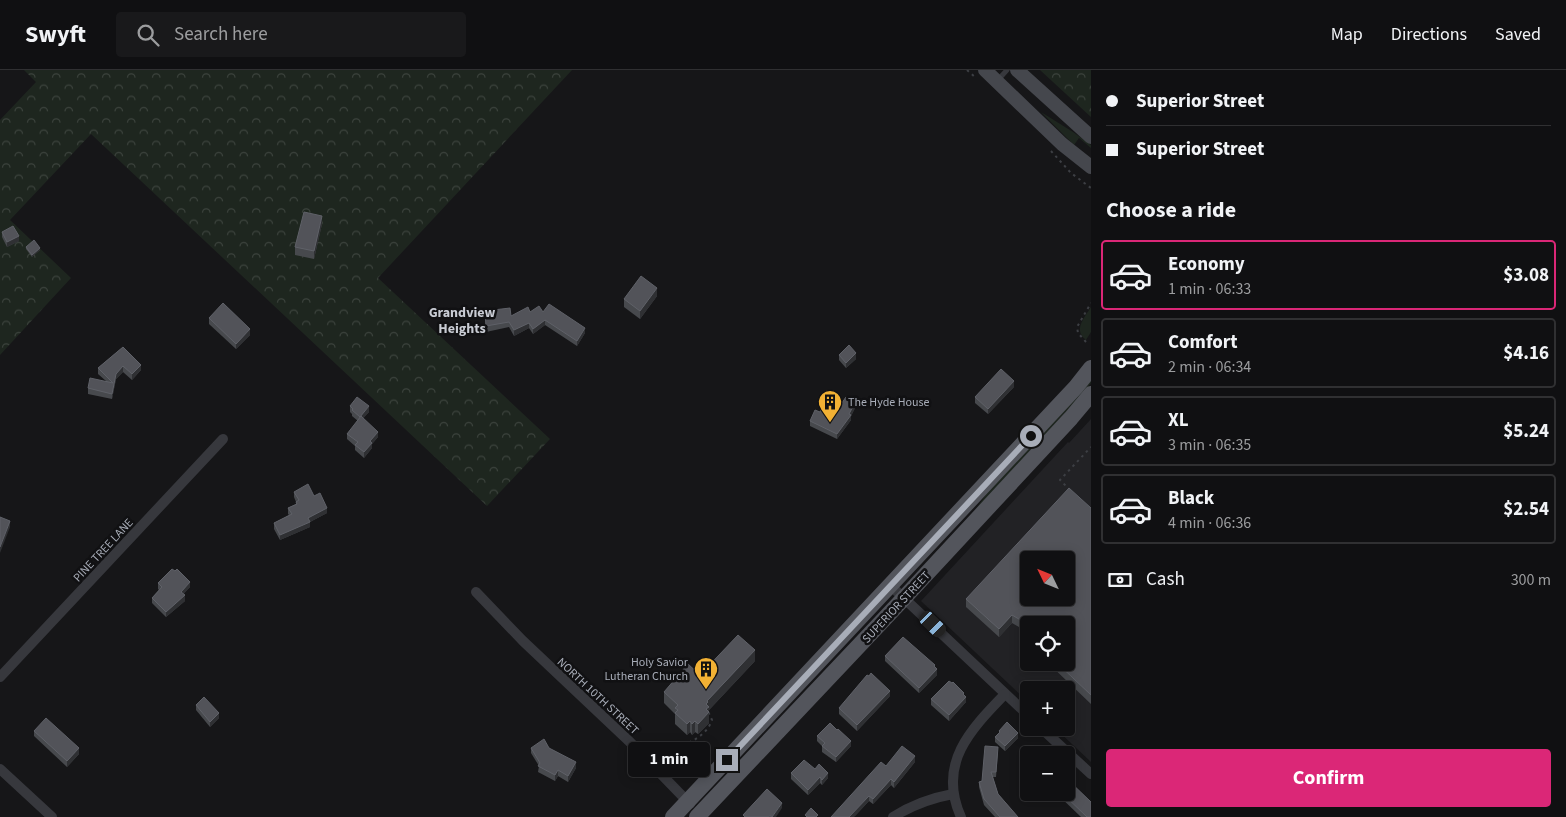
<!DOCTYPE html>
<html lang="en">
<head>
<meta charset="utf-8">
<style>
	body { margin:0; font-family:"Source Sans 3",sans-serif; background:#19191b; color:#f1f3f6; height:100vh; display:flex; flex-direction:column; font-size:19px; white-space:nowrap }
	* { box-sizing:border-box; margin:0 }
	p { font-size:16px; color:#9c9d9f }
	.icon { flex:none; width:28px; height:28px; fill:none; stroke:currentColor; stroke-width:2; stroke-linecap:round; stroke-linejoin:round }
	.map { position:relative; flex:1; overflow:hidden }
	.side { display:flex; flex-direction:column; background:#101012; width:475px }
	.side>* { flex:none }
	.guide { display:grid; align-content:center; height:110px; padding:0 15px; background:#101012 }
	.needle { width:32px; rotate:313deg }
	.buttons { position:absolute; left:1020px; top:481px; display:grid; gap:10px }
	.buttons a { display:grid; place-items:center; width:55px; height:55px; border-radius:5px; background:#101012; box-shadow:0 2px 12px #0003,0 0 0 1px #303032; font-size:25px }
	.end { position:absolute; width:22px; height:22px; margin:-11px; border:6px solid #a8adb8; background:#111; box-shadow:0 0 0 2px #111 }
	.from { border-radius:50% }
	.bubble { position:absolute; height:35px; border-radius:5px; background:#101012; box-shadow:0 2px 12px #0003,0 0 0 1px #303032; font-size:16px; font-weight:700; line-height:35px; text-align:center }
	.car { position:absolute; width:15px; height:30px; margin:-15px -8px; border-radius:6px; box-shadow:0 0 4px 1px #0007; background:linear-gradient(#222 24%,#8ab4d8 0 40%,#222 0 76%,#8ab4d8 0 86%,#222 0) }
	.guide b { display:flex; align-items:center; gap:18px; height:48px; font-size:19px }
	.guide b+b { border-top:1px solid #303032 }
	.guide i { width:12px; height:12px; background:#f1f3f6 }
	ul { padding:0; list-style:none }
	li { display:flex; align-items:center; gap:15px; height:70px; margin:0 10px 8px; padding:0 5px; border:2px solid #303032; border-radius:5px }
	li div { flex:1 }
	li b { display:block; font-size:19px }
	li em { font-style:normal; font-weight:700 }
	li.current { border-color:#db2777 }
	li>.icon { width:45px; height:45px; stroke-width:1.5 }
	h2 { padding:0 15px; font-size:22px; line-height:60px }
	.pay { display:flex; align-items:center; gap:12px; height:55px; padding:0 15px; font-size:19px }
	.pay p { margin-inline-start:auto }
	.action { display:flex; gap:10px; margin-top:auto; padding:10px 15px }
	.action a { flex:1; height:58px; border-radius:5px; background:#db2777; color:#fff; font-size:20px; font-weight:700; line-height:58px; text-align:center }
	header { display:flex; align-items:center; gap:30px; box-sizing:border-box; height:70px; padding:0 25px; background:#101012; border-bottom:1px solid #303032 }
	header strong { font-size:24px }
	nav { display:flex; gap:28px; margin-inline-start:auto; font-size:18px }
	.search { width:350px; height:45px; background:#19191b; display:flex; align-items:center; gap:12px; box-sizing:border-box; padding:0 18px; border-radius:5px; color:#9c9d9f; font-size:19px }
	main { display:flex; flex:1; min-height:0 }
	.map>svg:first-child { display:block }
	.built { fill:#222225; fill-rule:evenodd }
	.forest { fill:url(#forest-crowns) }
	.garden { fill:#1e261f }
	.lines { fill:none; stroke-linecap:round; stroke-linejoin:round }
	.path { stroke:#3d3f44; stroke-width:2; stroke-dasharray:2.5 4; stroke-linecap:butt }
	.service { stroke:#37383d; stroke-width:5 }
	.minor { stroke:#37383d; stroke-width:10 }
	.secondary { stroke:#45474d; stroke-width:14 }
	.primary { stroke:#53555c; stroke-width:16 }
	.wall { fill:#47494d }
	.shaded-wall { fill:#2f3033 }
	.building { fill:#525359; stroke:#5f6168; fill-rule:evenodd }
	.route { stroke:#a8adb8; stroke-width:6 }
	.labels { text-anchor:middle; stroke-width:5; stroke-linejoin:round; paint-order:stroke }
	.poi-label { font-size:12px; fill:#a8adb8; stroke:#111113; text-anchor:start }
	.street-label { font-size:12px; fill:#a8adb8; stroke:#111113 }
	.neighbourhood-label { font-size:14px; font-weight:bold; fill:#c9ccd4; stroke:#111113 }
</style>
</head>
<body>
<header>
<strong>Swyft</strong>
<div class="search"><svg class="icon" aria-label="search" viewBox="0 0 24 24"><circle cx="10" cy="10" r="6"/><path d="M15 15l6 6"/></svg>Search here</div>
<nav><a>Map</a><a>Directions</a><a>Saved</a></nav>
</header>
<main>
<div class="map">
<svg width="1091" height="747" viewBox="0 0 1091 747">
	<defs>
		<pattern id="forest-crowns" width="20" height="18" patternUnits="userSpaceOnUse" patternTransform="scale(1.25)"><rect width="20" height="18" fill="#1e261f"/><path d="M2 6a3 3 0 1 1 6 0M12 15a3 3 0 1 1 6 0" fill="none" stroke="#3c433d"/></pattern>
	</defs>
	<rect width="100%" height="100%" fill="#161618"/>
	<path class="built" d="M1091,349v343l-36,-34h11v-38h-37v13l-108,-102 147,-159 1,1zM1029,490h37v38h-37zM1029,555h37v37h-37z"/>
	<g class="forest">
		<polygon points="24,0 572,0 378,208 550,369 487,436 91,64 10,150 71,208 0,285 0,50 36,12"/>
		<polygon points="1040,0 1091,0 1091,47"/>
	</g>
	<g class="garden">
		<polygon points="1041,42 1073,62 1091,75 1091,78 1079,68 1074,75"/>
		<path d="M1091,237v25l-5,8c-13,-10 -2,-22 5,-33z"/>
		<polygon points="1091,310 1091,313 1084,322 974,442 989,420"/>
	</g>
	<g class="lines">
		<g class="path">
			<polyline points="967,0 976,8"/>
			<polyline points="1051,81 1071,103 1091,118"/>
			<polyline points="1086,272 1078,263 1077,257 1091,233"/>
			<polyline points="1070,420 1060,410 1091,377"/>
			<path d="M659,685c18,-8 46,-14 53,-35l-5,-11"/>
		</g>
		<polyline class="service" points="997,11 1007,0"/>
		<g class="minor">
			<polyline points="891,516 1029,646"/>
			<polyline points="476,522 523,571 631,673 690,734"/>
			<polyline points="0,607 223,369"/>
			<polyline points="1041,658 1091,704"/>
			<polyline points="0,699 52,747"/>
			<path d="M893,747c19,-12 38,-19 60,-23"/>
			<path d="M961,747c-24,-53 9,-87 44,-123"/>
		</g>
		<g class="secondary">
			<polyline points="985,0 1062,74 1091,97"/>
			<polyline points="1017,0 1091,67"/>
		</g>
		<g class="primary">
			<polyline points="673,747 1076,317 1091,298"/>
			<polyline points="697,747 904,528 1071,348 1091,324"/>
		</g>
	</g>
	<g class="wall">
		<polygon points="322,154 314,189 295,185 295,177"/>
		<polygon points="2,162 19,171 7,177 2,167"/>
		<polygon points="26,177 40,180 32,187 26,179"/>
		<polygon points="657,226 640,249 624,237 624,229"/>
		<polygon points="485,241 511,246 530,242 543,242 585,263 577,276 545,255 533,264 529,258 514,266 509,257 486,262"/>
		<polygon points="209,248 250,265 236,279 209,254"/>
		<polygon points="123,277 141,300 132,310 123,302 116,309 112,329 88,324 88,318 106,311 98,304 98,298"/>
		<polygon points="839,285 856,289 846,298 839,290"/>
		<polygon points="1014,317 988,344 975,333 975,327"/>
		<polygon points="350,336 369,342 363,348 378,367 372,374 372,378 364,388 355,380 355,376 347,369 347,364 358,351 352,346 352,344 350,342"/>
		<polygon points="855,338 851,346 851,350 837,369 810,356 810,351 820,342 835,343"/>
		<polygon points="294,422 314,426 327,443 310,452 310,457 280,470 274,459 274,453 289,445 288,444 288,438 296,434 296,432 294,427"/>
		<polygon points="1091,438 1091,634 1047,592 1066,592 1066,555 1029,555 1029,563 1012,553 999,567 966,537 966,529"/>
		<polygon points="158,513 190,517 183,524 185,531 166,547 152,533 152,528 159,520 158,519"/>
		<polygon points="885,586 935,597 937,605 919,623 885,591"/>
		<polygon points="755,591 709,640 709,653 698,664 695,662 692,665 690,662 687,665 675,654 675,644 664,633 664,622 700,605"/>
		<polygon points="964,625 966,632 949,651 931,635 931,629"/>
		<polygon points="890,626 857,661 839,644 839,638"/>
		<polygon points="196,635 219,648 210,657 196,640"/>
		<polygon points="34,661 79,684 67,697 34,666"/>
		<polygon points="999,661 1018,668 1005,681 995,672 995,667 999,663"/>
		<polygon points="817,666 851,676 836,692 822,682 822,676 817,671"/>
		<polygon points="531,678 549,678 576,698 568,712 558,706 555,711 538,702 539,696 531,683"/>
		<polygon points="998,682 996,707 993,707 998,724 1018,747 995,747 984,735 979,717 979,712 982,711"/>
		<polygon points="915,692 894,718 891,715 873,734 869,731 854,747 886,696"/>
		<polygon points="815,699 828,708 822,715 820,713 808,725 791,709 791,703"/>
		<polygon points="1055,722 1066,722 1091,747 1081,747"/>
	</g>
	<g class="shaded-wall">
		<polygon points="322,146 322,154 314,189 314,181"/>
		<polygon points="19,166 19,171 7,177 7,172"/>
		<polygon points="40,178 40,180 32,187 32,185"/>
		<polygon points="657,218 657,226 640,249 640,241"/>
		<polygon points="545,250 545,255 533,264 533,259"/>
		<polygon points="529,253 529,258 514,266 514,260"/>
		<polygon points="585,258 585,263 577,276 577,271"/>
		<polygon points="250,259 250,265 236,279 236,274"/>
		<polygon points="856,283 856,289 846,298 846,293"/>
		<polygon points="141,295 141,300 132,310 132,304"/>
		<polygon points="123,296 123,302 116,309 112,329 112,324 116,304"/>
		<polygon points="1014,311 1014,317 988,344 988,339"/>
		<polygon points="855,333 855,338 851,346 851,350 837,369 837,364"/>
		<polygon points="369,336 369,342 360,352 360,347"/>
		<polygon points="378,362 378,367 372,374 372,378 364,388 364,382 370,371"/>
		<polygon points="327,438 327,443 310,452 310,457 280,470 280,465 308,448"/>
		<polygon points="10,451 10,457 0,483 0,477"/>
		<polygon points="190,512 190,517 181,527 181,522"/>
		<polygon points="185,525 185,531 166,547 166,542"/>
		<polygon points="1012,545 1012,553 999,567 999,559"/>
		<polygon points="755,580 755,591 709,640 709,653 698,664 698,654 707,631"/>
		<polygon points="937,599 937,605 919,623 919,618"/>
		<polygon points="890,621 890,626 857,661 857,655"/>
		<polygon points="966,627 966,632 949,651 949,645"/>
		<polygon points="219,643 219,648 210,657 210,652"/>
		<polygon points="690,651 690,662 687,665 687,654"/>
		<polygon points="695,651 695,662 692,665 692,654"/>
		<polygon points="1018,663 1018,668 1005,681 1005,676"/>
		<polygon points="851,671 851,676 836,692 836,687"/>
		<polygon points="79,678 79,684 67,697 67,691"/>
		<polygon points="915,686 915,692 894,718 894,712"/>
		<polygon points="576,692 576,698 568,712 568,706"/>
		<polygon points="558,700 558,706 555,711 555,705"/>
		<polygon points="828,703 828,708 822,715 822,710"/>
		<polygon points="820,707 820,713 808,725 808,720"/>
		<polygon points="891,709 891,715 873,734 873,729"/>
		<polygon points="869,726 869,731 854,747 849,747"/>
		<polygon points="782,733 782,738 776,747 772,747"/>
	</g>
	<g class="building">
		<polygon points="304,142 322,146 314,181 295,177"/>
		<polygon points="13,156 19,166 7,172 2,162"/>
		<polygon points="34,170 40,178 32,185 26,177"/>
		<polygon points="641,206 657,218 640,241 624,229"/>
		<polygon points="223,233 250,259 236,274 209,248"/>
		<polygon points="549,234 585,258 577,271 545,250 533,259 529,253 514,260 509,252 486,256 485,241 510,238 511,246 528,237 530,242 539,236 543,242"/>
		<polygon points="849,275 856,283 846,293 839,285"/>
		<polygon points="123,277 141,295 132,304 123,296 116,304 112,324 88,318 90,308 113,313 98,298"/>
		<polygon points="1001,299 1014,311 988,339 975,327"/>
		<polygon points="357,327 369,336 360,347 352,340 353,339 350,336"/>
		<polygon points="846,327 855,333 849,344 851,345 837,364 810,351 815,340 820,342 822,338 835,343"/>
		<polygon points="361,346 378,362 370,371 372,373 364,382 355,375 358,372 347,364"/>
		<polygon points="308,414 314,426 320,423 327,438 308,448 310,452 280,465 274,453 292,444 288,438 297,434 296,432 299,430 294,422"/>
		<path d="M1069,418l22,20v187l-35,-33h10v-37h-37l-17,-10 -13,14 -33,-30zM1029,490h37v38h-37z"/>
		<polygon points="0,447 10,451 0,477"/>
		<polygon points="172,499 175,501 177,499 190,512 181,522 185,525 166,542 152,528 162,517 158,513"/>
		<polygon points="738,565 755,580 707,631 708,632 706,634 709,637 706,639 709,642 698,654 695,651 692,654 690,651 687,654 675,643 678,640 675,638 678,635 664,622 688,594 700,605"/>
		<polygon points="903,567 935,595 934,596 937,599 919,618 885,586"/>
		<polygon points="871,603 890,621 857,655 839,638 867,605 869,606"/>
		<polygon points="949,611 952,613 953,612 964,623 963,624 966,627 949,645 931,629"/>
		<polygon points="204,627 219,643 210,652 196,635"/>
		<polygon points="46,648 79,678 67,691 34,661"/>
		<polygon points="1007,652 1018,663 1005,676 995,667 1000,662 999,661"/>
		<polygon points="830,653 837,660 838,659 851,671 836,687 822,676 825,673 817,666"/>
		<polygon points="544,669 549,678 576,692 568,706 558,700 555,705 538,696 540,693 531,678"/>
		<polygon points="902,676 915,686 894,712 891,709 873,729 869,726 849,747 831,747 881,692 886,696"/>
		<polygon points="985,676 998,677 996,702 991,702 998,724 1018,747 1000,747 984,729 979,712 982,711"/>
		<polygon points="804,690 815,699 819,694 828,703 822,710 820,707 808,720 791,703"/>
		<polygon points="1066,708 1091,732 1091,747 1087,747 1061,722 1066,722"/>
		<polygon points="767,719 782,733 772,747 770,746 768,747 745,747 743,745"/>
		<polygon points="811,738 818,745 816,747 807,747 805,745"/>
	</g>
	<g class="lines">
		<polyline class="route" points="727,690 1031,366"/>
	</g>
	<defs>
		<g id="building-pin" transform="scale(1.25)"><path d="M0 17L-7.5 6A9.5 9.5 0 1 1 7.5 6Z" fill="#f2b134" stroke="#111113"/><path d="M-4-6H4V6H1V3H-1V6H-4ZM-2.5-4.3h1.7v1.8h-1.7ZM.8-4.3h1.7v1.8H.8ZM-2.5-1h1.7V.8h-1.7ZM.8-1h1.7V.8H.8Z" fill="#111"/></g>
	</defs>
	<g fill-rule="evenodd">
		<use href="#building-pin" x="830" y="332"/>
		<use href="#building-pin" x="706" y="599"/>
	</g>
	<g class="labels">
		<g class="poi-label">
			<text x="848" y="336">The Hyde House</text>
			<text x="688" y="596" text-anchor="end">Holy Savior<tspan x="688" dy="14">Lutheran Church</tspan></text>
		</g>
		<g class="street-label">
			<text transform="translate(103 480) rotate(-47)" y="4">PINE TREE LANE</text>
			<text transform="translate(896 537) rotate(-47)" y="4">SUPERIOR STREET</text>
			<text transform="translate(598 626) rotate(43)" y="4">NORTH 10TH STREET</text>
		</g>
		<g class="neighbourhood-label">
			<text x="462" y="247">Grandview<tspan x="462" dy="16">Heights</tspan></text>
		</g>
	</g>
</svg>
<div class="buttons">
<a><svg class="needle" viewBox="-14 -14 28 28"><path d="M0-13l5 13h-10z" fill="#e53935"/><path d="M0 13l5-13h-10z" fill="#9c9d9f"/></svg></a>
<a><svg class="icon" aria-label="locate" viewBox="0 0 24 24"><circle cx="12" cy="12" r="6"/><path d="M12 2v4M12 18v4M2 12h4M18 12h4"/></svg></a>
<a>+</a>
<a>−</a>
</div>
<i class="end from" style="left:1031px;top:366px"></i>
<i class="end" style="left:727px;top:690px"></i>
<div class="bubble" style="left:628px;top:672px;width:82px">1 min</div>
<i class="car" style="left:933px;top:554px;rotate:134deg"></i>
</div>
<section class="side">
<div class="guide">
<b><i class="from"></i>Superior Street</b>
<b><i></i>Superior Street</b>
</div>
<h2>Choose a ride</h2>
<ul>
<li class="current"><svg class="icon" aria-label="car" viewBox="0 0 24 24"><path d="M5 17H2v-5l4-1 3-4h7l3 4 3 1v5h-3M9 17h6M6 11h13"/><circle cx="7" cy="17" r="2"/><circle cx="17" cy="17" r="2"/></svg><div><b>Economy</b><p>1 min · 06:33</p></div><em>$3.08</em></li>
<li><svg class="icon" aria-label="car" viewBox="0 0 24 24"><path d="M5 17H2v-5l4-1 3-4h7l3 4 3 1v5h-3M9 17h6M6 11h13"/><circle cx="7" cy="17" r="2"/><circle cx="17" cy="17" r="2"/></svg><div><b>Comfort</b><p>2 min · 06:34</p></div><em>$4.16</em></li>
<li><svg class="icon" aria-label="car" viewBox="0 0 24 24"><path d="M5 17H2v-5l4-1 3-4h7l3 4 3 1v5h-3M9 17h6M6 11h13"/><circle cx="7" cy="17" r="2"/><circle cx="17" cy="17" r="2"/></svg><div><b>XL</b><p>3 min · 06:35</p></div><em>$5.24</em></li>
<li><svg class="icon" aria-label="car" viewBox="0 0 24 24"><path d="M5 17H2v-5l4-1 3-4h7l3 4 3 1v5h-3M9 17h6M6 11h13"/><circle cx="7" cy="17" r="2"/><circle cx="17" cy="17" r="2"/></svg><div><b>Black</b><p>4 min · 06:36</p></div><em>$2.54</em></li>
</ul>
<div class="pay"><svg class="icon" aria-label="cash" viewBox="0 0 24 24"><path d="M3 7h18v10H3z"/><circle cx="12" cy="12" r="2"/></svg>Cash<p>300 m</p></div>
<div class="action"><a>Confirm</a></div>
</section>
</main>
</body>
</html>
